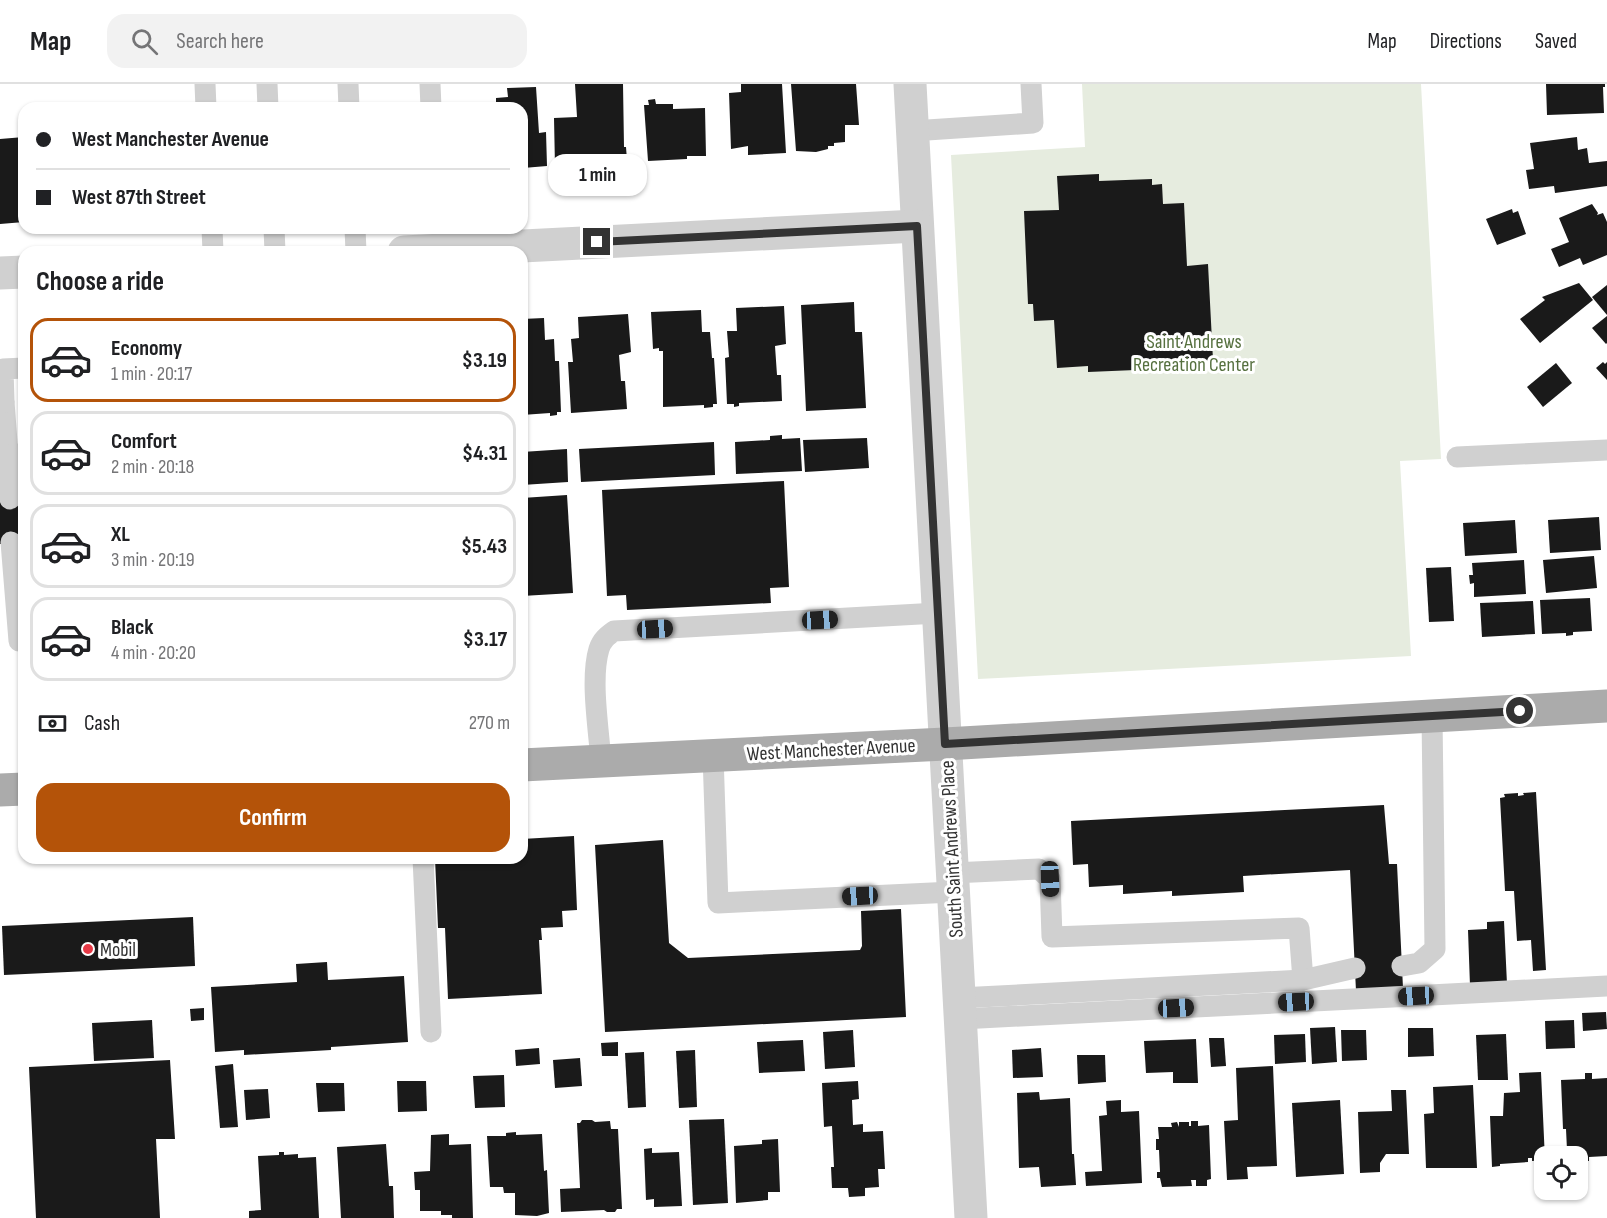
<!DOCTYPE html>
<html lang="en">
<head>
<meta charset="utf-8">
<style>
	body { margin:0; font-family:"Sofia Sans Condensed",sans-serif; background:#f2f2f2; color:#202124; height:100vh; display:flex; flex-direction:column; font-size:22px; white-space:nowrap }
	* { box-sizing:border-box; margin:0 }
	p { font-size:20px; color:#757577 }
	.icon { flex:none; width:33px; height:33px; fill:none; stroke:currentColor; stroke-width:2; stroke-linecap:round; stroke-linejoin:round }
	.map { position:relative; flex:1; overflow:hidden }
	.drawer { position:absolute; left:18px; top:162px; width:510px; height:618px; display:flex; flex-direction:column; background:#fff; border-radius:18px; box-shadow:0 2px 4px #0004 }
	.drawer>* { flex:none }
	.guide { position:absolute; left:18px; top:18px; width:510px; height:132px; border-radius:18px; box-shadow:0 2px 4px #0004; display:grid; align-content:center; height:132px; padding:0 18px; background:#fff }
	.controls { position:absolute; left:1534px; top:1062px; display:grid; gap:12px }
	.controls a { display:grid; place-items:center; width:54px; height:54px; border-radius:12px; background:#fff; box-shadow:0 2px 4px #0004; font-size:30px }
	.end { position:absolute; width:27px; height:27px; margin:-14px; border:8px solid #333; background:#fff; box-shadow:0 0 0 3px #fff }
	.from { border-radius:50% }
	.bubble { position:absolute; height:42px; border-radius:18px; background:#fff; box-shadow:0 2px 4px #0004; font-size:20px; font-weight:700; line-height:42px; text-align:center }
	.car { position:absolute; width:18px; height:36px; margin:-18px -9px; border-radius:8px; box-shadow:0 0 4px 2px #0007; background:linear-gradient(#222 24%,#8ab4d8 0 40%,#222 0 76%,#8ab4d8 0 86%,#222 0) }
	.guide b { display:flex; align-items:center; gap:21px; height:57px; font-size:22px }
	.guide b+b { border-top:2px solid #e0e0e0 }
	.guide i { width:15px; height:15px; background:#202124 }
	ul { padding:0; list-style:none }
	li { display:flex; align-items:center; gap:18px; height:84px; margin:0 12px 9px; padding:0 6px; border:3px solid #e0e0e0; border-radius:18px }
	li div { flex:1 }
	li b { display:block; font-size:22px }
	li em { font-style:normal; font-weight:700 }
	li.current { border-color:#b45309 }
	li>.icon { width:54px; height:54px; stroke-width:1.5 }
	h2 { padding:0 18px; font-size:27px; line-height:72px }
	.pay { display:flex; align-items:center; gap:15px; height:66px; padding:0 18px; font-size:22px }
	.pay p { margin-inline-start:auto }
	.action { display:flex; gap:12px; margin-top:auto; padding:12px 18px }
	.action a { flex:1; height:69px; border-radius:18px; background:#b45309; color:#fff; font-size:24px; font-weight:700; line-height:69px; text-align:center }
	header { display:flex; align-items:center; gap:36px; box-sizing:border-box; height:84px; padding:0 30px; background:#fff; border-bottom:2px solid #e0e0e0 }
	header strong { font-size:28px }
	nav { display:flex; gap:33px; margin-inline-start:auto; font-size:21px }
	.search { width:420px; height:54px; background:#f2f2f2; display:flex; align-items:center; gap:15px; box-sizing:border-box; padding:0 21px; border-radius:18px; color:#757577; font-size:22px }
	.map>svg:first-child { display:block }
	.green { fill:#e6ecdf }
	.building { fill:#1a1a1a }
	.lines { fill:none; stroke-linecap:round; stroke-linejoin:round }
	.service { stroke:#d0d0d0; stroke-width:21 }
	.minor { stroke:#d0d0d0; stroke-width:33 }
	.primary { stroke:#ababab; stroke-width:33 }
	.route { stroke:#333; stroke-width:8 }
	.poi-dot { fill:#e63946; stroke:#fff; stroke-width:2 }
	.labels { text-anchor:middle; stroke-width:6; stroke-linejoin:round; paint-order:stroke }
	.park-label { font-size:20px; fill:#56703f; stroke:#fff }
	.street-label { font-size:20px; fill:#333; stroke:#fff }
	.poi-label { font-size:20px; fill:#333; stroke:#fff; text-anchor:start }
</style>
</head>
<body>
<header>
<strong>Map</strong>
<div class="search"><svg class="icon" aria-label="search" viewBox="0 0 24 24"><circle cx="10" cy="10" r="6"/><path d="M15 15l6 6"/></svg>Search here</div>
<nav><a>Map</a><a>Directions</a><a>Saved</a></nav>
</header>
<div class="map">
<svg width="1607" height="1134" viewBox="0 0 1607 1134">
	<rect width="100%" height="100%" fill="#fff"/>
	<polygon class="green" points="1082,0 1421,0 1441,375 1400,377 1411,572 978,595 951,71 1085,63"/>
	<g class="building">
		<polygon points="575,0 623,0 624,63 626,63 627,76 598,77 598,81 555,83 554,34 577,33"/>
		<polygon points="741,0 782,0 786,69 748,71 748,62 731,65 729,9 741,8"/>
		<polygon points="791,0 856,0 859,41 845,41 845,58 834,59 834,62 828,62 828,65 816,68 796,67"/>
		<polygon points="1546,0 1605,0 1605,3 1603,3 1604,29 1547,31"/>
		<polygon points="536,3 539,49 546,48 547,82 523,84 522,24 496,24 496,14 508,13 507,4"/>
		<polygon points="655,15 656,20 673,20 673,25 705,24 706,72 687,72 687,75 648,77 644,21 649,21 648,16"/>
		<polygon points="24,53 24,138 0,140 0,55"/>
		<polygon points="1577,53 1578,66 1587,64 1589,79 1607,77 1607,102 1555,109 1554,102 1529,105 1526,86 1534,85 1530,59"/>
		<polygon points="1099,90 1099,97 1152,95 1152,101 1162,100 1163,120 1184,119 1187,182 1208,180 1213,276 1182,278 1183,284 1088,288 1088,282 1057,284 1054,236 1034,237 1033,220 1028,220 1024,127 1059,126 1057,92"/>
		<polygon points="1592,120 1598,129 1597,131 1603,129 1607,138 1607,171 1583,181 1580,174 1559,183 1551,165 1569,158 1559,134"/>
		<polygon points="1512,125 1513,129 1518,127 1526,150 1497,161 1486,135"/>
		<polygon points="1579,199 1593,216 1540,259 1520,235 1545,216 1542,213"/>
		<polygon points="1607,201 1607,231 1592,213"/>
		<polygon points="854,218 855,248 862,248 866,324 806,327 801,221"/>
		<polygon points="784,222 786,260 775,262 777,291 781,291 782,317 739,319 739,322 734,323 734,320 727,320 725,274 729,273 727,247 737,247 736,224"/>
		<polygon points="701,226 702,248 710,248 712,274 714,274 717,320 713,320 713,323 704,324 704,321 663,323 663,267 659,267 659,264 653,265 651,228"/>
		<polygon points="628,230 631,268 619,271 621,297 625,297 627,325 571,329 568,278 573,278 571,255 579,254 578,233"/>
		<polygon points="1607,232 1607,259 1606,260 1592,244"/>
		<polygon points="544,234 545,256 554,255 555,277 559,277 561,328 557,328 557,331 550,332 550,329 522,331 522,235"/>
		<polygon points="1603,278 1605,280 1607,278 1607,296 1596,284"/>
		<polygon points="1556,279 1572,299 1543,323 1527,303"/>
		<polygon points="782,351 782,355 800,354 802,387 736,390 735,358 770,356 770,352"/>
		<polygon points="867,354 869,384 805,388 803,356"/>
		<polygon points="714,358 715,391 581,398 579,365"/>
		<polygon points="567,365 568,398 522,401 522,368"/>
		<polygon points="784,397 789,503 770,504 771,519 627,526 626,511 607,512 602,406"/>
		<polygon points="567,411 573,509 522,512 522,414"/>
		<polygon points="24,415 24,458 0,460 0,416"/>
		<polygon points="1599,433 1601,466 1550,469 1548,436"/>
		<polygon points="1515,436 1517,469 1465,472 1463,439"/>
		<polygon points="1594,472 1597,504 1546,509 1543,476"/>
		<polygon points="1524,476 1526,510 1474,513 1474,499 1470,500 1469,491 1473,491 1472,479"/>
		<polygon points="1451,483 1454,537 1429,538 1426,484"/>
		<polygon points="1590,514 1592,547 1573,548 1573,551 1566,552 1566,549 1542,550 1540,516"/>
		<polygon points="1533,517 1535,550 1482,553 1480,519"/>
		<polygon points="1536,708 1546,886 1533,887 1531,856 1517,857 1514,807 1505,807 1500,714 1505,713 1504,710 1518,709 1518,712 1524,711 1523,709"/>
		<polygon points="1384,721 1389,780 1397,780 1403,904 1356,907 1350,786 1243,792 1244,808 1172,812 1172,807 1123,810 1123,801 1089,803 1088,780 1073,781 1071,737"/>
		<polygon points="574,752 577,826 562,827 563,843 541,844 542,856 539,856 542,910 448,915 445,844 438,844 435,774 522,774 522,755"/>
		<polygon points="663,756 669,859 688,874 860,866 862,862 861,827 901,825 906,933 605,948 595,761"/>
		<polygon points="193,833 195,882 4,891 2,842"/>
		<polygon points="1504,837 1507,900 1470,902 1468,846 1487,845 1487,838"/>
		<polygon points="327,878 328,896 404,892 408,958 331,963 331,966 244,971 244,966 215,968 211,903 297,898 296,880"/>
		<polygon points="204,924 204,936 191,937 190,925"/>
		<polygon points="1606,928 1607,945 1583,947 1582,929"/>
		<polygon points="152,936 154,974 94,977 92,939"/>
		<polygon points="1574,936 1575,964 1546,965 1545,937"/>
		<polygon points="1335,943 1337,978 1312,980 1310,944"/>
		<polygon points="1408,944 1433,944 1434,972 1408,973"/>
		<polygon points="853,946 855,983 825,985 823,948"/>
		<polygon points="1341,946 1366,946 1367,976 1342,977"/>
		<polygon points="1305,950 1306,978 1275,980 1274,951"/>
		<polygon points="1506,950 1508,996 1478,996 1476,951"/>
		<polygon points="1209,954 1224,954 1226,982 1211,983"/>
		<polygon points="1196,955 1198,999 1173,999 1173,988 1146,989 1144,957"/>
		<polygon points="803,956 805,987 759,989 757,958"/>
		<polygon points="618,958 618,972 602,972 601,959"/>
		<polygon points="539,964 540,980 516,982 515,966"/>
		<polygon points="1041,964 1043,993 1013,994 1012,966"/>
		<polygon points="695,966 697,1023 679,1024 676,967"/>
		<polygon points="644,968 646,1023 628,1024 625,969"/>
		<polygon points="1077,971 1105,971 1106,998 1078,1000"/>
		<polygon points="580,974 582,1002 555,1004 553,976"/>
		<polygon points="170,976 175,1055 156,1055 160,1134 36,1134 29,983"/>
		<polygon points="233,980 238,1043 220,1044 215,982"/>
		<polygon points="1273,982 1277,1082 1247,1083 1248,1095 1227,1096 1224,1037 1238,1036 1236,984"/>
		<polygon points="1541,988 1545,1076 1532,1077 1532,1074 1528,1074 1528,1078 1500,1080 1500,1082 1492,1083 1490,1032 1503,1032 1504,1009 1520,1008 1519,989"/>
		<polygon points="1585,989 1592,989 1592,995 1607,994 1607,1072 1589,1073 1589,1077 1578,1077 1578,1072 1551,1072 1550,1067 1567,1066 1566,1045 1563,1045 1561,996 1585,995"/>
		<polygon points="504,991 505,1023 475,1024 473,992"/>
		<polygon points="397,997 426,997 427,1027 398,1028"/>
		<polygon points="858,997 859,1015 852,1016 853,1041 863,1040 863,1048 883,1047 885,1085 878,1085 879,1103 865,1104 865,1112 849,1113 848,1104 832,1104 831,1083 834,1083 832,1042 824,1043 822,999"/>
		<polygon points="316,999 344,999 345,1027 318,1028"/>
		<polygon points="1473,1001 1477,1084 1426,1084 1424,1030 1434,1029 1433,1003"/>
		<polygon points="268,1005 270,1034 246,1036 244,1006"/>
		<polygon points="1391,1006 1406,1006 1409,1070 1386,1070 1380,1079 1380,1088 1360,1089 1358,1028 1392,1027"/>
		<polygon points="1039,1008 1040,1016 1070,1014 1072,1070 1074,1070 1076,1101 1041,1103 1039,1083 1019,1084 1017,1009"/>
		<polygon points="1121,1016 1121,1028 1139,1027 1142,1099 1086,1102 1085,1088 1102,1087 1099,1032 1107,1031 1106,1017"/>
		<polygon points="1340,1016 1344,1090 1296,1093 1292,1019"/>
		<polygon points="724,1035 728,1119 693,1121 689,1036"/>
		<polygon points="582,1036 592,1036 595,1038 610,1037 611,1045 618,1045 622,1125 617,1125 615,1128 607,1128 604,1126 561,1128 560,1105 580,1104 577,1039 580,1039"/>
		<polygon points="1191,1037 1198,1037 1198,1042 1209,1041 1211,1095 1207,1096 1207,1102 1196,1102 1196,1096 1191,1096 1192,1102 1162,1103 1160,1094 1157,1094 1157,1088 1160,1088 1159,1066 1156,1066 1156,1055 1159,1055 1158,1043 1172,1043 1171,1039 1177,1038 1179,1043 1179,1038 1189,1038 1189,1042 1191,1042"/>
		<polygon points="516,1048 516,1051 542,1050 544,1087 547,1086 549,1129 537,1132 515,1131 515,1109 504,1109 503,1103 490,1103 487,1052 506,1052 506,1049"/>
		<polygon points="449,1050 449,1061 471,1060 473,1134 452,1134 452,1131 441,1131 441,1127 420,1127 420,1106 415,1106 414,1088 430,1087 431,1051"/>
		<polygon points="778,1055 780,1108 768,1108 768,1116 736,1119 734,1062 762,1060 762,1056"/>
		<polygon points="386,1060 389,1102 393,1102 394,1134 341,1134 337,1063"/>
		<polygon points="652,1064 652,1069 679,1068 682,1122 654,1123 654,1115 646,1116 644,1065"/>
		<polygon points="279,1068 284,1068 284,1071 298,1070 298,1074 316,1073 319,1134 249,1134 249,1127 261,1126 258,1072 279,1071"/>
	</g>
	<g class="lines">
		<g class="service">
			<polyline points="205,0 206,24"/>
			<polyline points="267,0 268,24"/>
			<polyline points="348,0 349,24"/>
			<polyline points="430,0 431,24"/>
			<polyline points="912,47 1033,39 1031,0"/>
			<polyline points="212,144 213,168"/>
			<polyline points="274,144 275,168"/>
			<polyline points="355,144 356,168"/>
			<polyline points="0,318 4,318 8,371 24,370"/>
			<polyline points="4,318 3,285 24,284"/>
			<polyline points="8,371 10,415"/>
			<polyline points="1457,373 1607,366"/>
			<polyline points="11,458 19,557"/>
			<polyline points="713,671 718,819 953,808"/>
			<path d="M601,678c-2,-32 -11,-83 -2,-113 3,-9 8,-13 15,-18l324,-18"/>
			<polyline points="423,774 431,948"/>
			<polyline points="952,789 1039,785 1050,795 1052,853 1299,844 1303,896"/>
			<polyline points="1402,882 1419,879 1435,865 1432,632"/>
			<polyline points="959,914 1303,896 1355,884"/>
			<polyline points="961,935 1607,902"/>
		</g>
		<g class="minor">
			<polyline points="910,0 971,1134"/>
			<polyline points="404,168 917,142"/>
			<polyline points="0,189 24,188"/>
		</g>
		<g class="primary">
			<polyline points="522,681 945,660 1607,622"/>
			<polyline points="0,706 24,705"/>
		</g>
	</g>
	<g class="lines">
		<polyline class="route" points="597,158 917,142 945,660 1520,627"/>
	</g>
	<circle class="poi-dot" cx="88" cy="865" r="6"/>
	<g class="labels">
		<g class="park-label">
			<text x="1194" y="264">Saint Andrews<tspan x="1194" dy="23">Recreation Center</tspan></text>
		</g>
		<g class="street-label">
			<text transform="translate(831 665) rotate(-3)" y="7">West Manchester Avenue</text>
			<text transform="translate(951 765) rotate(-93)" y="7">South Saint Andrews Place</text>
		</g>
		<g class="poi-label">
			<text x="100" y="872">Mobil</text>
		</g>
	</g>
</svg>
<div class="controls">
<a><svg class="icon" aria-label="locate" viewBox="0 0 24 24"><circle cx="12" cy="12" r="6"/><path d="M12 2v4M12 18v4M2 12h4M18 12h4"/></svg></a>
</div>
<i class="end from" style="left:1520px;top:627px"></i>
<i class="end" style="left:597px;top:158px"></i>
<div class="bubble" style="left:548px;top:70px;width:99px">1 min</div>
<i class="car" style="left:820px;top:536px;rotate:87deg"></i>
<i class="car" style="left:655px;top:545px;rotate:87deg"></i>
<i class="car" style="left:1050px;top:795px;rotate:178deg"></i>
<i class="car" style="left:860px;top:812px;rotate:267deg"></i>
<i class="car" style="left:1416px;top:912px;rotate:267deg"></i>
<i class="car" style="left:1296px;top:918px;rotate:267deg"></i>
<i class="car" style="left:1176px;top:924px;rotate:87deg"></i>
<div class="guide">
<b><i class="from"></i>West Manchester Avenue</b>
<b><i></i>West 87th Street</b>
</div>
<section class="drawer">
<h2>Choose a ride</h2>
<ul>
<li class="current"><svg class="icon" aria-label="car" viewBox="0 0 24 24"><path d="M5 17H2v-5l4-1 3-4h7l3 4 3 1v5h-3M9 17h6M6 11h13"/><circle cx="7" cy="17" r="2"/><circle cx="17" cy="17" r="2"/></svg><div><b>Economy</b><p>1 min · 20:17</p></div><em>$3.19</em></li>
<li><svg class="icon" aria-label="car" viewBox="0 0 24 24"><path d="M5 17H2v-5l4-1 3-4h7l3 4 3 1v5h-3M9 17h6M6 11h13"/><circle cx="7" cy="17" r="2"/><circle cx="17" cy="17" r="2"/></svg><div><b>Comfort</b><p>2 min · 20:18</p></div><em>$4.31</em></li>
<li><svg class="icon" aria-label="car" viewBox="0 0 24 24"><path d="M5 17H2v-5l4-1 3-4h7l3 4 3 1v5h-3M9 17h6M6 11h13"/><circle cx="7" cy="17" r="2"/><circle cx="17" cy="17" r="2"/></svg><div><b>XL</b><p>3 min · 20:19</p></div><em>$5.43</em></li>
<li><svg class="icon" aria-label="car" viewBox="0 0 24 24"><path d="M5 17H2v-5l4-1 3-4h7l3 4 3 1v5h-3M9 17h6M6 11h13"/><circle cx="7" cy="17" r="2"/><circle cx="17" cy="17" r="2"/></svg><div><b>Black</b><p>4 min · 20:20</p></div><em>$3.17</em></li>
</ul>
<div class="pay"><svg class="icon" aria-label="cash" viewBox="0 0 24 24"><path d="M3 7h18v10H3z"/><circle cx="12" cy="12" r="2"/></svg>Cash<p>270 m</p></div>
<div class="action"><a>Confirm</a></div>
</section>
</div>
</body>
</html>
